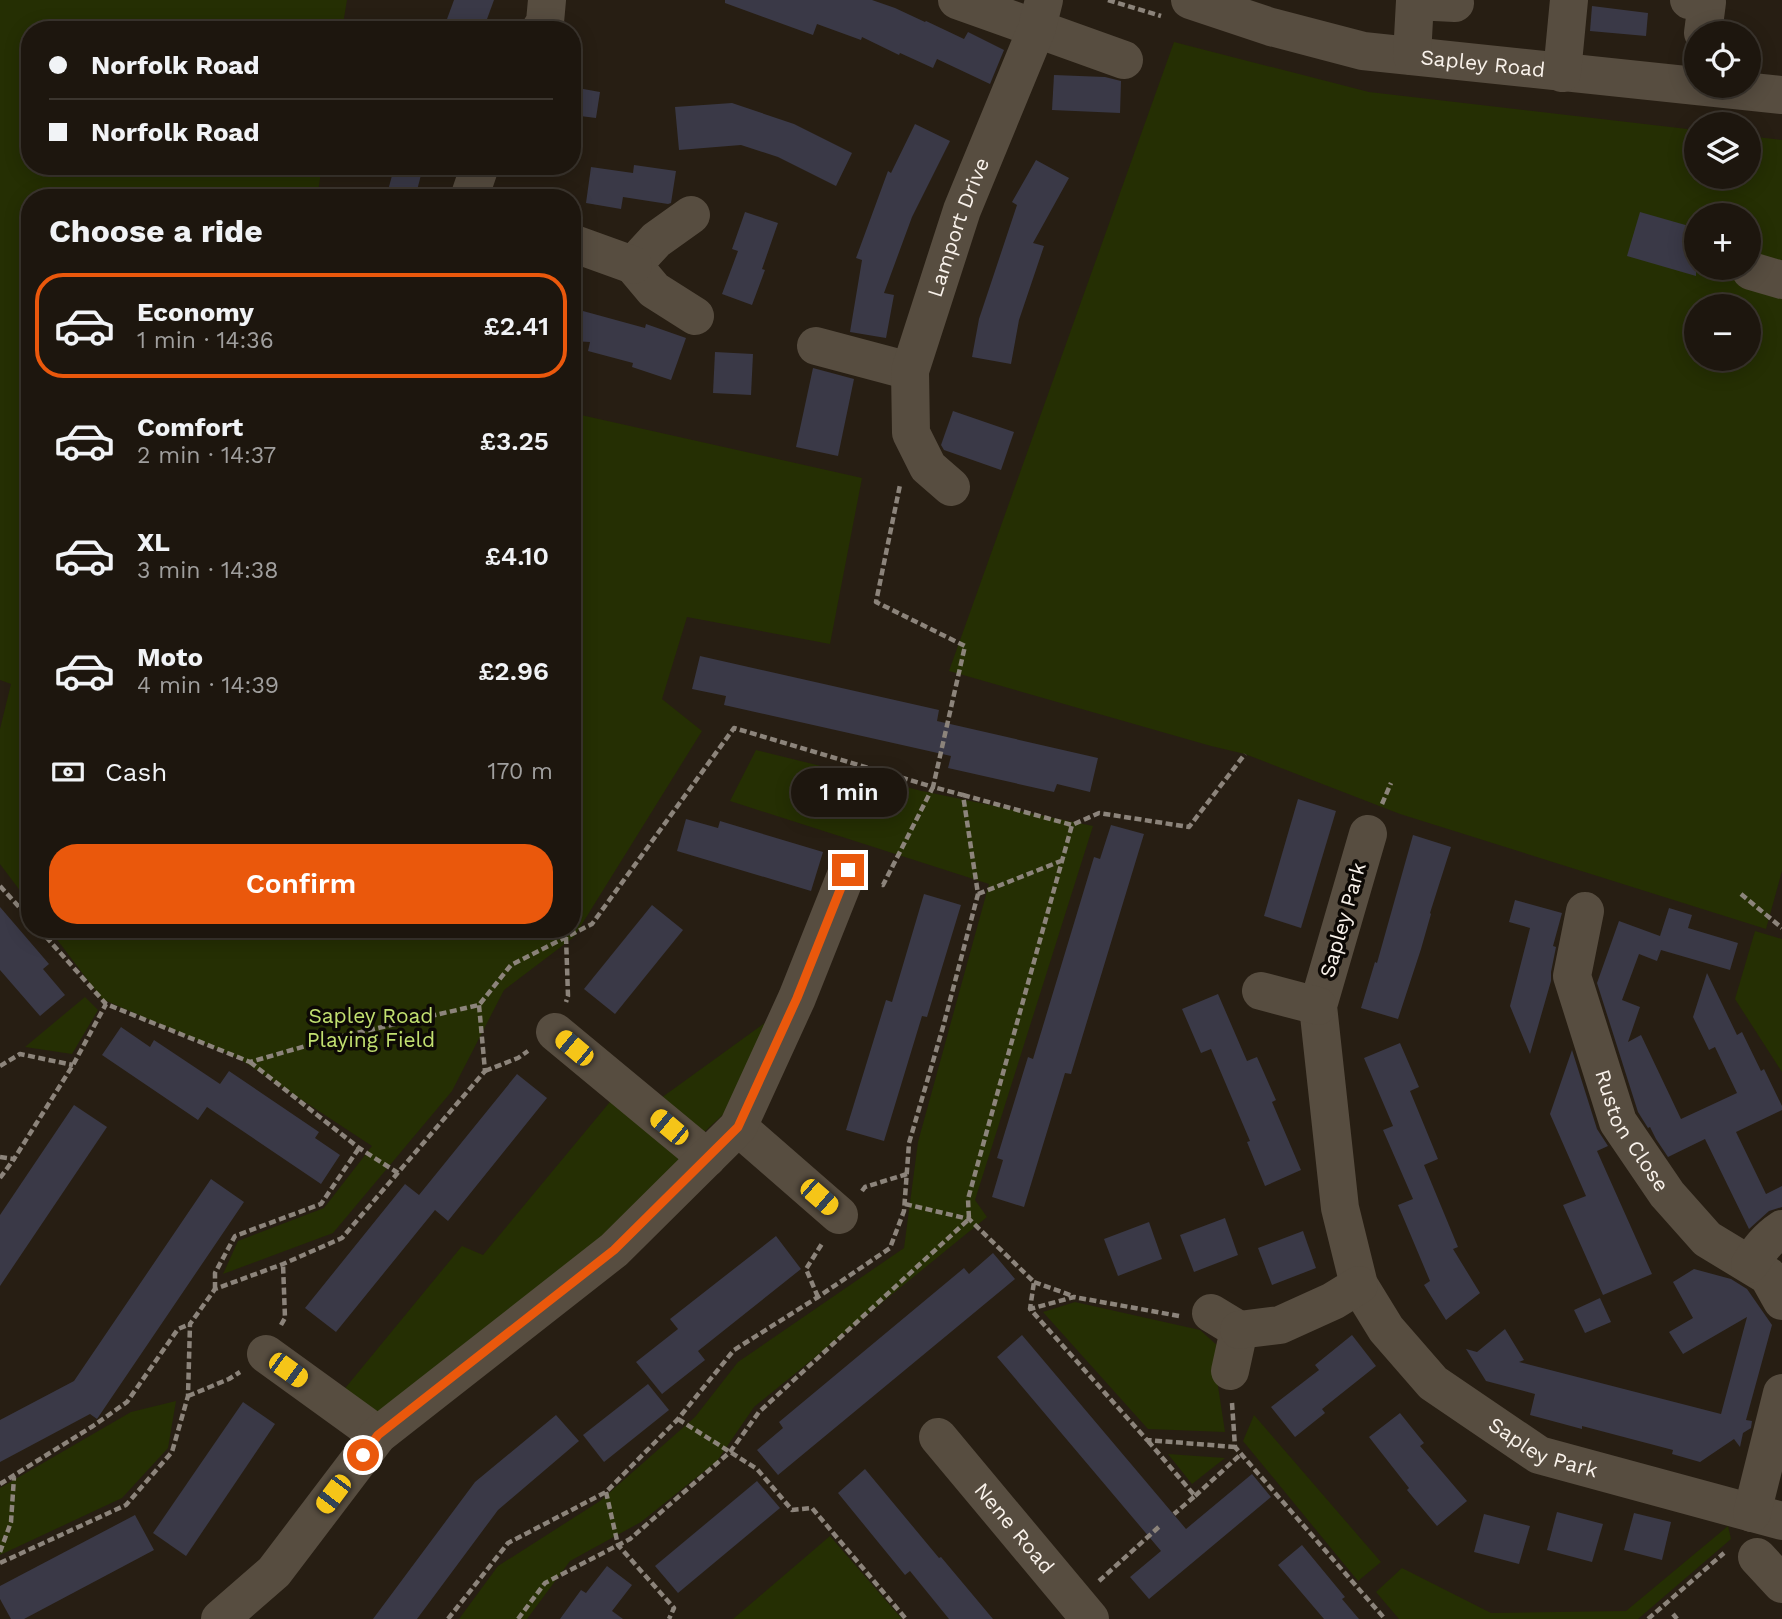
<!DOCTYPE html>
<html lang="en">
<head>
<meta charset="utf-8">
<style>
	body { margin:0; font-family:"Work Sans",sans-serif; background:#2a231c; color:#f1f3f6; height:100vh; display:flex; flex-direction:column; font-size:26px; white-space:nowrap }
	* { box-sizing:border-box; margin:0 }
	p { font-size:23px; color:#a09f9e }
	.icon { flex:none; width:38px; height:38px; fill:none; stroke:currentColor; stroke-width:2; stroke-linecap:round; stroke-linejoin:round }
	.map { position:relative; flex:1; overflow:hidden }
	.sheet { position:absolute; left:21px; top:189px; width:560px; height:749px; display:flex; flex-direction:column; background:#1d160e; border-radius:28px; box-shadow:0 4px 18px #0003,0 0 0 2px #3b352e }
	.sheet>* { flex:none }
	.guide { position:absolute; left:21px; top:21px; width:560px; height:154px; border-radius:28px; box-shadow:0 4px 18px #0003,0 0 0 2px #3b352e; display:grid; align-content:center; height:154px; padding:0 28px; background:#1d160e }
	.fabs { position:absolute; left:1684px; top:21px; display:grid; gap:14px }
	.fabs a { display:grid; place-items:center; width:77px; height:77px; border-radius:50%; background:#1d160e; box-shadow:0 4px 18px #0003,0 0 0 2px #3b352e; font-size:35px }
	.end { position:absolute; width:32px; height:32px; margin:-16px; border:9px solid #ea580c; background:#fff; box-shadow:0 0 0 4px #fff }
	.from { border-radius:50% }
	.bubble { position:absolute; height:49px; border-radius:24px; background:#1d160e; box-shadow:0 4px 18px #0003,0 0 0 2px #3b352e; font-size:23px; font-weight:600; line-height:49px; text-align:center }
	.car { position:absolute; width:21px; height:42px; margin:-21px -10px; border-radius:9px; box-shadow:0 0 5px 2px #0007; background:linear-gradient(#f5c518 24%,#345 0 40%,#f5c518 0 76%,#345 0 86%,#f5c518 0) }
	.guide b { display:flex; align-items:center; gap:24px; height:66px; font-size:26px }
	.guide b+b { border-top:2px solid #3b352e }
	.guide i { width:18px; height:18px; background:#f1f3f6 }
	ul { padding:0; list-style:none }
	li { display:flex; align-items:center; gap:21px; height:105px; margin:0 14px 10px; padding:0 14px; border:4px solid transparent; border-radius:28px }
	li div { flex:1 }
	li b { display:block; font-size:26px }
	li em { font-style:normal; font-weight:600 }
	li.selected { border-color:#ea580c }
	li>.icon { width:63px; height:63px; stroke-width:1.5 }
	h2 { padding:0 28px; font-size:32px; line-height:84px }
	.pay { display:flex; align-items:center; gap:18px; height:77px; padding:0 28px; font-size:26px }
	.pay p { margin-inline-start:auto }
	.action { display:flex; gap:14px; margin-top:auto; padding:14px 28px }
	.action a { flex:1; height:80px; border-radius:28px; background:#ea580c; color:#fff; font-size:28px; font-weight:600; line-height:80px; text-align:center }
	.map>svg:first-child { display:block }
	.green { fill:#252f03; fill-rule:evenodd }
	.building { fill:#3a3947 }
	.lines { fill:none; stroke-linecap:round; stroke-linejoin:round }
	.path { stroke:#8c847b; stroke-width:4.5; stroke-dasharray:7 3.5; stroke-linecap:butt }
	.minor { stroke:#574d40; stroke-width:38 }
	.route { stroke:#ea580c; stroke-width:9 }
	.labels { text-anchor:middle; stroke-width:7; stroke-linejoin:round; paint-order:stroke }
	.street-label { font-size:21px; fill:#f9f2eb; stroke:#0d0905 }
	.park-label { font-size:21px; fill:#c2e070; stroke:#0d0905 }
</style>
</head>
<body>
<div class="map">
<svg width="1782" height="1619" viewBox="0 0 1782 1619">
	<rect width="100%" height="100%" fill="#271e13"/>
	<g class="green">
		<polygon points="0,0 347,0 342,30 30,30 30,166 322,166 317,198 30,198 30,904 0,864 0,729 11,684 0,680"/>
		<path d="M1174,42l195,50 327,38v47h52v-41l34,4v731l-16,58 -366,-115 -155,-60 -34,-8 -262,-75zM1696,215h52v53h-52zM1696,306h52v53h-52z"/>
		<polygon points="572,413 862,478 830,644 687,617 662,699 702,731 574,937 504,990 452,1091 333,1233 223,1274 238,1241 324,1208 372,1146 238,1058 102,999 49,929 572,929"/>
		<polygon points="756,750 922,791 1093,826 975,1200 987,1217 754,1407 717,1461 641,1522 570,1561 527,1619 459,1619 498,1566 600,1501 695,1417 738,1362 904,1248 918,1142 989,884 730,801"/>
		<polygon points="1755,931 1782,939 1782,1072 1735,999"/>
		<polygon points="85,997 98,1010 72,1054 25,1047"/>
		<polygon points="766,1022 728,1110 702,1134 661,1098"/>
		<polygon points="614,1097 685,1155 596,1246 376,1417 342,1392 462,1246 483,1255"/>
		<polygon points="1075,1302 1200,1330 1219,1347 1216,1373 1225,1432 1148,1429 1043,1312"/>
		<polygon points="176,1401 168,1448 122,1498 0,1555 0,1488 131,1412"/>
		<polygon points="1254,1415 1381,1562 1358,1581 1243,1441"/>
		<polygon points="1168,1454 1225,1458 1192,1484"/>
		<polygon points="1728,1526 1731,1539 1638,1619 1399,1619 1376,1592 1402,1568 1491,1613 1626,1611"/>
		<polygon points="830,1536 902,1619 733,1619"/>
	</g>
	<g class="building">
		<polygon points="454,0 494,0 483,30 443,30"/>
		<polygon points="725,0 872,0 895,8 925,22 926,21 964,39 968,32 1004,50 990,84 937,59 933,68 900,53 899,55 862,37 861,40 817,24 813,35 725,3"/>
		<polygon points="1592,6 1648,13 1646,36 1590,31"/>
		<polygon points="1054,75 1105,77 1121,81 1120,113 1052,110"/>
		<polygon points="572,87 600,92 596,118 572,115"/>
		<polygon points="732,103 794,124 852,153 836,186 778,157 741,145 679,150 675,107"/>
		<polygon points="915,124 950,141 912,217 884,293 894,295 886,338 850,332 862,260 856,258 888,171 891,173"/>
		<polygon points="1036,160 1069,178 1033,243 1044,246 1019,320 1011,364 972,357 979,319 1017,205 1012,202"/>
		<polygon points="634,165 676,171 671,203 668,204 623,197 621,209 586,203 591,167 633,173"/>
		<polygon points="394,168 421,175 415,198 386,198"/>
		<polygon points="745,212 778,223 762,269 765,270 752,305 722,294 738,251 732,249"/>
		<polygon points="1640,212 1696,228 1696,276 1627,256"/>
		<polygon points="572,308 645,328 646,324 686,338 671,380 632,367 633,363 588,351 590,342 572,341"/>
		<polygon points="715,352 753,354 751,395 713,393"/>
		<polygon points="813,368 854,379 838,456 796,447"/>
		<polygon points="953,411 1014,432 1001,470 944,450 941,445"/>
		<polygon points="700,656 939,710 937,721 1098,758 1090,792 1057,784 1054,792 948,768 951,756 724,705 726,696 692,689"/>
		<polygon points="1298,799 1336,811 1301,928 1264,916"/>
		<polygon points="686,819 718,828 720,821 823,852 811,891 677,851"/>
		<polygon points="1111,825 1144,834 1071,1074 1065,1073 1024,1207 992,1197 1003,1160 997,1158 1028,1057 1033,1059 1094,857 1100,859"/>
		<polygon points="1413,835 1451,847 1430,913 1431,914 1421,949 1398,1019 1361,1008 1375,962 1377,963"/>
		<polygon points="924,894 961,905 927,1017 922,1016 884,1141 846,1130 886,1000 892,1002"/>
		<polygon points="1515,900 1562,913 1553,946 1556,947 1551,972 1551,981 1530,1054 1510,1006 1530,928 1509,922"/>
		<polygon points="652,905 683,930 615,1014 584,989"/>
		<polygon points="0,907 49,964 43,969 65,995 40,1016 0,970"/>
		<polygon points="1669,908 1692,915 1688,928 1738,943 1730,970 1661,950 1657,961 1639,954 1622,1000 1640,1007 1628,1042 1641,1035 1681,1119 1737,1093 1715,1047 1709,1050 1693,1017 1707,973 1737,1035 1742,1032 1761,1071 1764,1069 1782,1106 1782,1110 1736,1132 1766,1194 1782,1186 1782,1207 1769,1211 1749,1229 1705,1139 1668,1157 1656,1139 1650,1127 1648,1128 1638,1112 1597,983 1619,921 1660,936"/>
		<polygon points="1218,994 1247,1061 1257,1057 1276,1100 1272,1102 1301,1170 1265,1186 1247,1142 1250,1141 1211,1049 1201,1053 1182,1009"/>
		<polygon points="121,1027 150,1047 154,1040 220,1084 229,1071 319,1132 315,1138 340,1155 321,1184 207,1107 198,1120 102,1055"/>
		<polygon points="1400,1043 1419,1087 1410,1091 1438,1159 1424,1165 1458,1247 1453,1249 1480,1293 1446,1320 1424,1285 1430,1281 1398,1205 1413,1199 1383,1130 1393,1126 1364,1058"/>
		<polygon points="1572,1050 1597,1129 1608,1146 1597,1151 1652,1274 1603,1295 1563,1205 1586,1196 1550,1114"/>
		<polygon points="517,1074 547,1098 448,1221 435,1210 336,1332 305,1308 405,1184 419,1195"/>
		<polygon points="74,1105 107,1127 0,1286 0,1215"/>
		<polygon points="211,1179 244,1202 97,1419 90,1414 0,1462 0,1420 74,1381"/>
		<polygon points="1225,1218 1238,1255 1194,1272 1180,1235"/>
		<polygon points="1149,1222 1162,1259 1118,1276 1104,1239"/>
		<polygon points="1303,1231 1316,1268 1272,1285 1258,1248"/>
		<polygon points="776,1236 801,1269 698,1351 705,1360 662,1394 636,1362 678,1329 670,1319"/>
		<polygon points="993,1253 1015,1279 778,1475 757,1450 783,1428 779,1422 964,1268 969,1274"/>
		<polygon points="1694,1269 1731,1279 1747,1289 1772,1325 1746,1420 1752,1421 1751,1428 1743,1433 1740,1447 1734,1439 1700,1462 1672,1454 1673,1450 1582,1426 1582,1429 1530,1415 1535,1394 1486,1381 1466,1349 1477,1352 1505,1329 1524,1360 1519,1362 1721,1414 1747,1317 1683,1354 1669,1332 1693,1318 1673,1282"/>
		<polygon points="1600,1298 1611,1322 1585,1333 1574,1310"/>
		<polygon points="1022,1335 1186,1529 1252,1474 1271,1497 1149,1599 1130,1577 1161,1551 997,1357"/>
		<polygon points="1352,1335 1376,1366 1322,1409 1325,1413 1295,1437 1271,1407 1319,1370 1315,1365"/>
		<polygon points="648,1384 669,1410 604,1462 583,1435"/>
		<polygon points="243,1402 275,1424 186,1556 153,1533"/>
		<polygon points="1400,1413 1424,1443 1420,1446 1467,1501 1437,1526 1407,1490 1409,1488 1369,1437"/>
		<polygon points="556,1415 579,1441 498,1510 417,1619 373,1619 475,1482"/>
		<polygon points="865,1469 939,1558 941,1557 993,1619 949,1619 910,1571 905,1575 838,1493"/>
		<polygon points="757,1481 780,1508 678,1593 655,1566"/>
		<polygon points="1557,1512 1603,1524 1592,1562 1547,1550"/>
		<polygon points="1634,1513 1671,1522 1662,1560 1624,1550"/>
		<polygon points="1484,1514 1530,1526 1519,1564 1474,1552"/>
		<polygon points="135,1515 154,1550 24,1619 11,1619 0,1599 0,1586"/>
		<polygon points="1302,1545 1345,1597 1342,1599 1359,1619 1324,1619 1278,1565"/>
		<polygon points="607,1566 632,1585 612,1611 623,1619 560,1619 581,1590 586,1593"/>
	</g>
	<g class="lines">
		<g class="path">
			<polyline points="1108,0 1161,16"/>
			<polyline points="963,795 1072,825 1099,813 1189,827 1245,754"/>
			<polyline points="1382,804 1391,783"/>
			<polyline points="0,886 30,919"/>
			<polyline points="978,894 1061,861"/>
			<polyline points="1741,894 1782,928"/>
			<polyline points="39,929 106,1004 250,1062 330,1039 479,1005 511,965 592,924 734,728 933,787 965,646 876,602 900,485"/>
			<polyline points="566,937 568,996 566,1002"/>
			<polyline points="250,1062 359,1148 398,1173"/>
			<polyline points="0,1066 20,1054 73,1065"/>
			<polyline points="485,1071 518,1058 528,1051"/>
			<polyline points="0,1157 14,1159 73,1065 106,1004"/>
			<polyline points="0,1178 14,1159"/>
			<polyline points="862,1191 865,1187 907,1174"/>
			<polyline points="905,1204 969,1219 1034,1282 1030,1309"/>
			<polyline points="1034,1282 1073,1296"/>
			<polyline points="215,1289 215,1273 235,1236 321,1204 359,1148"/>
			<polyline points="818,1297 806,1269 823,1242"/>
			<polyline points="1179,1316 1074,1297 1030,1309 1147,1440 1235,1447"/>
			<polyline points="281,1325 285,1318 283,1264"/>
			<polyline points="188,1396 229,1379 240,1372"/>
			<polyline points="1232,1403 1235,1447 1385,1619"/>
			<polyline points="678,1419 757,1469 792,1510 812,1508 906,1619"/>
			<polyline points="1148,1441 1195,1496 1174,1514"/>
			<polyline points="0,1484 93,1426 127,1402 178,1329 190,1324"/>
			<polyline points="606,1492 618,1545 674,1608 669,1619"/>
			<polyline points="1195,1496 1241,1454"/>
			<polyline points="0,1552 11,1522 14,1477"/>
			<polyline points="0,1563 126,1505 172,1452 188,1396 190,1324 215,1289 283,1264 342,1238 485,1071 479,1005"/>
			<polyline points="1099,1581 1161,1525"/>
			<polyline points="1673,1614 1677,1619"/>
			<polyline points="448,1619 508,1543 606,1492 678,1419 734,1350 818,1297 890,1248 904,1211 909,1143 943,1027 978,894 963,795 933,787 883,885 879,884"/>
			<polyline points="518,1619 545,1583 630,1539 730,1452 759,1412 969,1219 968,1199 1072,825"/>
			<polyline points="1648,1619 1724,1553"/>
		</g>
		<g class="minor">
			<polyline points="957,0 1124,60"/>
			<path id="s1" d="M1190,0l81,27 92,24 419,44"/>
			<polyline points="1689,0 1707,2 1703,33"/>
			<polyline points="540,30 545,22 547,0"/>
			<polyline points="1412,56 1415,1 1455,3"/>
			<polyline points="1562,73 1569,0"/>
			<polyline points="469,198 480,166"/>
			<polyline points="691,215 656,240 633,265 654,290 695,316"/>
			<polyline points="572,243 633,265"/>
			<polyline points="1751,271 1782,280"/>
			<polyline points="816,346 910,371"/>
			<path id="s2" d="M951,487l-23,-20 -17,-34 -1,-62 52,-161 75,-182 7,-28"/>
			<path id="s3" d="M1368,834l-50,172 22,202 19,77 27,44 47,54 106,72 243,66"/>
			<path id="s4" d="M1585,911l-13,65 46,146 49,72 40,45 61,37 14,25"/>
			<polyline points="1261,991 1318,1006"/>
			<polyline points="555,1032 707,1158"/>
			<polyline points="738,1127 839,1215"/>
			<path d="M1750,1264c9,-14 17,-25 32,-35"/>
			<polyline points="1211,1313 1239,1330 1230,1371"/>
			<polyline points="1239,1330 1280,1325 1333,1301 1359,1285"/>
			<polyline points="266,1354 378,1435"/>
			<path id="s5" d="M938,1437l152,182"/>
			<polyline points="1752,1513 1782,1393"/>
			<polyline points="1757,1557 1782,1584"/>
			<polyline points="220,1619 274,1572 378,1435 614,1250 738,1127 797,998 848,870"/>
		</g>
	</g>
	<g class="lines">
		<polyline class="route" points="363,1455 378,1435 614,1250 738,1127 797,998 848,870"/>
	</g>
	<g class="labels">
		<g class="street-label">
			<text dy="7" stroke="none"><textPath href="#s1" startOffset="301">Sapley Road</textPath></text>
			<text dy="7" stroke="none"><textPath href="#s2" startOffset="282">Lamport Drive</textPath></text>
			<text transform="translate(1343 920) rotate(-74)" y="7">Sapley Park</text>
			<text dy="7" stroke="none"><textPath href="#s4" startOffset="233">Ruston Close</textPath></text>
			<text dy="7" stroke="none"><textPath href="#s3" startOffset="714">Sapley Park</textPath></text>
			<text dy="7" stroke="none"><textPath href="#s5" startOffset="119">Nene Road</textPath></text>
		</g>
		<g class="park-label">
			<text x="371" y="1023">Sapley Road<tspan x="371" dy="24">Playing Field</tspan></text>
		</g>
	</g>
</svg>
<div class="fabs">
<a><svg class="icon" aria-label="locate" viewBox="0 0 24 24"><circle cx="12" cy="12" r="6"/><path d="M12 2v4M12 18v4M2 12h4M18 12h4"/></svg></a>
<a><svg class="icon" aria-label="layers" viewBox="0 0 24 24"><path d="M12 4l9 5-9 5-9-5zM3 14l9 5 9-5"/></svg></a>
<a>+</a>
<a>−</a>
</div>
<i class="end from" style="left:363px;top:1455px"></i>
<i class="end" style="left:848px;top:870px"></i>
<div class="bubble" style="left:791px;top:768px;width:116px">1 min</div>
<i class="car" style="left:574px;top:1048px;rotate:310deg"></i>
<i class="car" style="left:669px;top:1127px;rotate:310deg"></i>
<i class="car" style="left:819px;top:1197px;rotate:131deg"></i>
<i class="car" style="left:288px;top:1370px;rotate:126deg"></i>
<i class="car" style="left:333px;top:1494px;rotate:217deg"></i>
<div class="guide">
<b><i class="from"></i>Norfolk Road</b>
<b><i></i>Norfolk Road</b>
</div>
<section class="sheet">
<h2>Choose a ride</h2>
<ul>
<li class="selected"><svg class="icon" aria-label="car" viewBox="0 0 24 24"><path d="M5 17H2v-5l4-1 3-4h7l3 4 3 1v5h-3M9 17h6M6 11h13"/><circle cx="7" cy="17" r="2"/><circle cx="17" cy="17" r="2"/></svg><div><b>Economy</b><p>1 min · 14:36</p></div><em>£2.41</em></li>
<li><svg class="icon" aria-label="car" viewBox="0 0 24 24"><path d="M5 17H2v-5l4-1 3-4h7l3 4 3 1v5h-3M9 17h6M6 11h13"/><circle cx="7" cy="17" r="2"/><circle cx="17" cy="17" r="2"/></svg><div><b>Comfort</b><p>2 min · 14:37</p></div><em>£3.25</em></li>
<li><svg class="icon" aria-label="car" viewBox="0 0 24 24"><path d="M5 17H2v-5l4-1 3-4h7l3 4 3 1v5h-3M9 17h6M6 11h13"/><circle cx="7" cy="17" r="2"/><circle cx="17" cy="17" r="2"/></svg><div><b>XL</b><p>3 min · 14:38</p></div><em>£4.10</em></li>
<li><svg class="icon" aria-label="car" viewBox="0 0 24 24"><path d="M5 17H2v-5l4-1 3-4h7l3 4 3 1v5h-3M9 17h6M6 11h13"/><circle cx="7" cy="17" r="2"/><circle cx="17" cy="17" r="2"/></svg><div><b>Moto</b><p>4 min · 14:39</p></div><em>£2.96</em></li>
</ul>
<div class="pay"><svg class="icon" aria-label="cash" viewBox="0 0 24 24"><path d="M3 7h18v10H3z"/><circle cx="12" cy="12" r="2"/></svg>Cash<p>170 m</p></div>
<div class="action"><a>Confirm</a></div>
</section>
</div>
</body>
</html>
